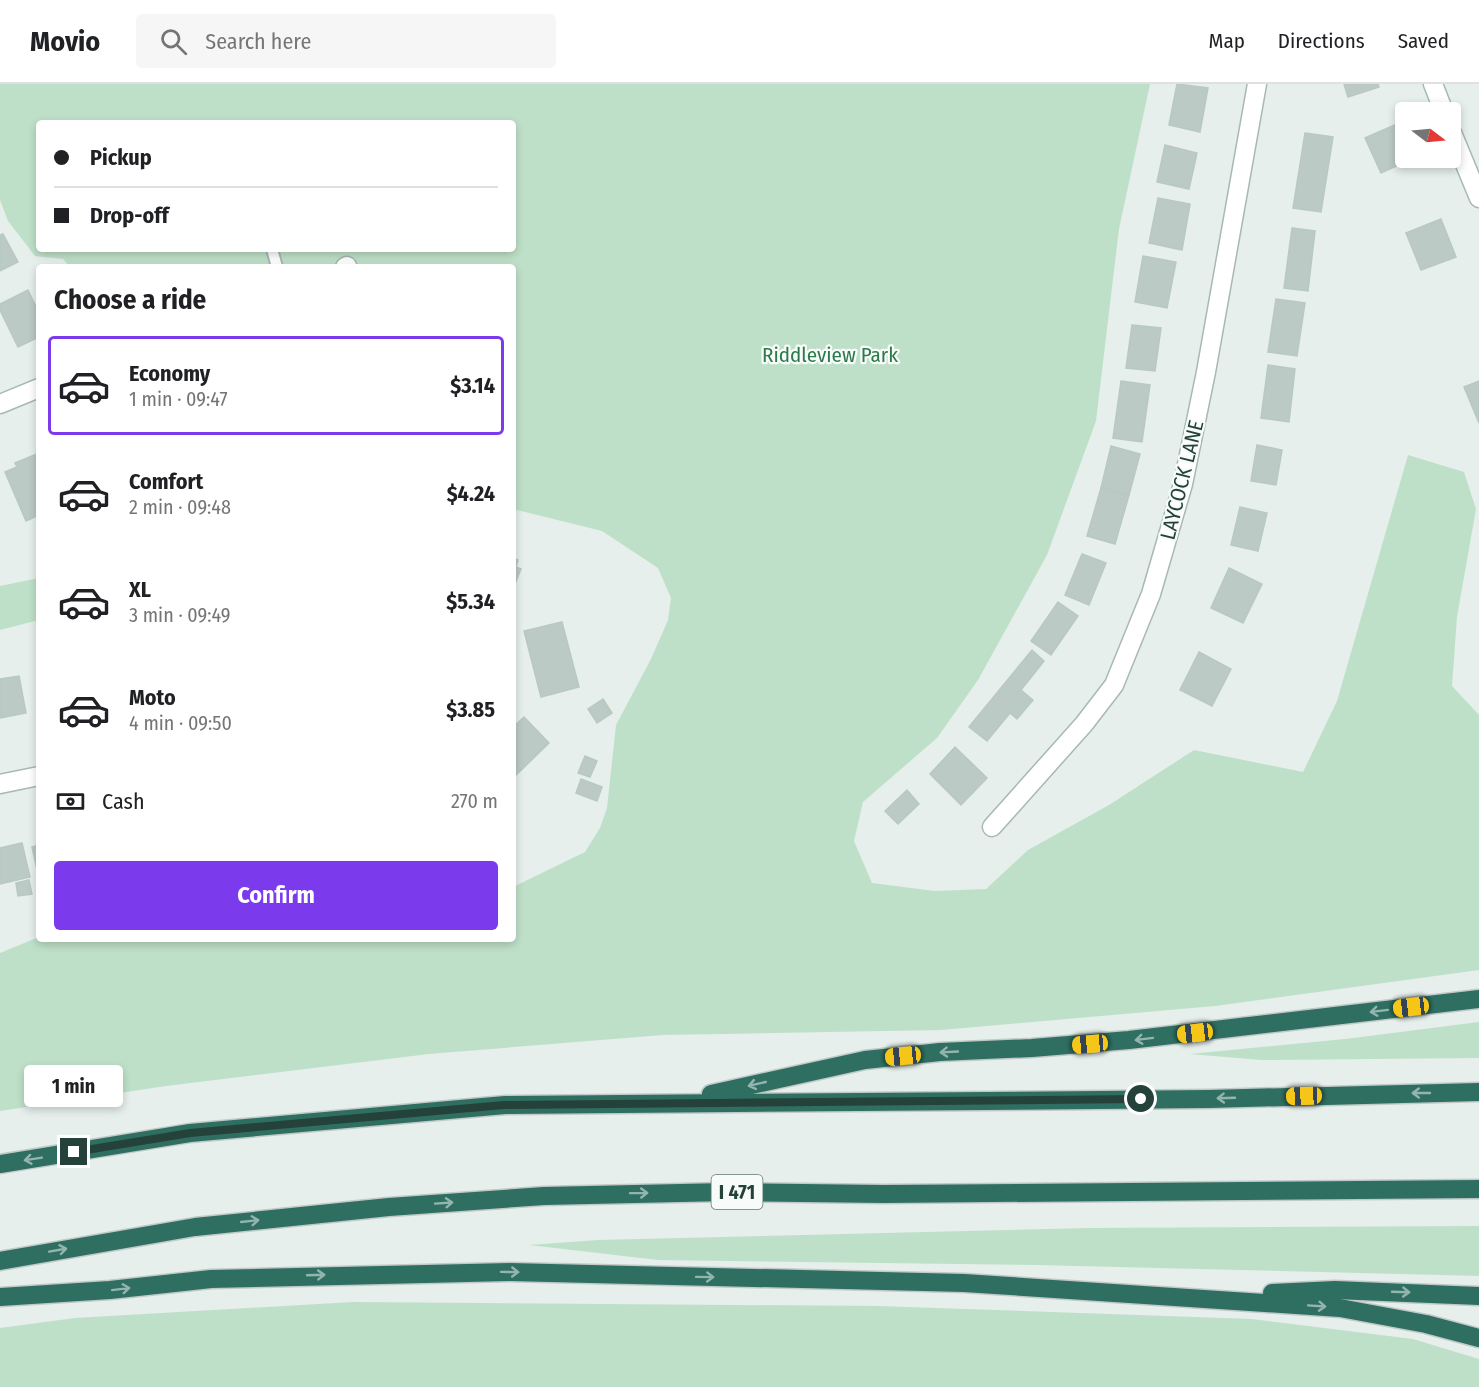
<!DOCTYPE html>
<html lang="en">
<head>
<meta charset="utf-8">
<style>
	body { margin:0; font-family:"Fira Sans Condensed",sans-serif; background:#f6f6f6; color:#202124; height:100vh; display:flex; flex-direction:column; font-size:22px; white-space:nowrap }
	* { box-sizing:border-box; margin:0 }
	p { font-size:20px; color:#757577 }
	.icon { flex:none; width:33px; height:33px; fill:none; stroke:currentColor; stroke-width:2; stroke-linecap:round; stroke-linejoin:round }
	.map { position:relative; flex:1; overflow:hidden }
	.drawer { position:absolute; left:36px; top:180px; width:480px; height:678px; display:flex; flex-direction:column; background:#fff; border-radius:6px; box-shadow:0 3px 9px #0003 }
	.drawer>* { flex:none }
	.top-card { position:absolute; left:36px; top:36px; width:480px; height:132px; border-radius:6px; box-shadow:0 3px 9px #0003; display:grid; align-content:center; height:132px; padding:0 18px; background:#fff }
	.needle { width:39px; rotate:106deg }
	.fabs { position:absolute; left:1395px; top:18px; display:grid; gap:12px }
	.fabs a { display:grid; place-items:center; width:66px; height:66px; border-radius:6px; background:#fff; box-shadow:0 3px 9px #0003; font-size:30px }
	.end { position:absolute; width:27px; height:27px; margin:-14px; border:8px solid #24423a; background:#fff; box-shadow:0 0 0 3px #fff }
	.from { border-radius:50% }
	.bubble { position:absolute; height:42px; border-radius:6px; background:#fff; box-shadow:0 3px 9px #0003; font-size:20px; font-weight:700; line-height:42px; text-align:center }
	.car { position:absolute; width:18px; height:36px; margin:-18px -9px; border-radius:8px; box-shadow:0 0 4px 2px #0007; background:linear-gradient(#f5c518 24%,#345 0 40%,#f5c518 0 76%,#345 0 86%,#f5c518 0) }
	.top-card b { display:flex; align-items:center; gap:21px; height:57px; font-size:22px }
	.top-card b+b { border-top:2px solid #e0e0e0 }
	.top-card i { width:15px; height:15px; background:#202124 }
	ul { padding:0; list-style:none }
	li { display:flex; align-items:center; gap:18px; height:99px; margin:0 12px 9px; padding:0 6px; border:3px solid transparent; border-radius:6px }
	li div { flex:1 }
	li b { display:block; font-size:22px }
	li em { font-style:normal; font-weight:700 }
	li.current { border-color:#7c3aed }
	li>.icon { width:54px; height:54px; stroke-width:1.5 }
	h2 { padding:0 18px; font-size:27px; line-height:72px }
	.pay { display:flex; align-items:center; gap:15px; height:66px; padding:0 18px; font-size:22px }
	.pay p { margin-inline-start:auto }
	.primary-button { display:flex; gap:12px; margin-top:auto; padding:12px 18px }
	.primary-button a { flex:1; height:69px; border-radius:6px; background:#7c3aed; color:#fff; font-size:24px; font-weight:700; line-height:69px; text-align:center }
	header { display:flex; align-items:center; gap:36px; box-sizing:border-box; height:84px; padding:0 30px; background:#fff; border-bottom:2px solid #e0e0e0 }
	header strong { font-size:28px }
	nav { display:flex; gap:33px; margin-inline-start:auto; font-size:21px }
	.search { width:420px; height:54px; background:#f6f6f6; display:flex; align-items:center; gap:15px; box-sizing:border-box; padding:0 21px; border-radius:6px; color:#757577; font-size:22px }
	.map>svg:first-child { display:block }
	.green { fill:#bfe0c8; fill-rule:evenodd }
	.building { fill:#bbcac4; stroke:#b8c9c2; stroke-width:1.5 }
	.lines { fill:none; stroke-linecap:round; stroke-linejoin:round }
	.service-casing { stroke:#a8b8b2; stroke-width:14 }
	.minor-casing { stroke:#a8b8b2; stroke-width:21 }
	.motorway-casing { stroke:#c2cac8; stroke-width:21 }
	.service { stroke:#fff; stroke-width:10 }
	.minor { stroke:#fff; stroke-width:18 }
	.motorway { stroke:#2f6f62; stroke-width:18 }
	.oneway { stroke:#93b5ae }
	.route { stroke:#24423a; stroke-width:8 }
	.labels { text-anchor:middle; stroke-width:4.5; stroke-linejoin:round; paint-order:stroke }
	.shield { fill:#f7fbf9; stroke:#637a73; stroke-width:1.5 }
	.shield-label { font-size:20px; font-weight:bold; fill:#24423a }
	.park-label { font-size:21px; fill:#2d7a4b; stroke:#f7fbf9 }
	.street-label { font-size:21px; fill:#24423a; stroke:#f7fbf9 }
</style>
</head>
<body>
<header>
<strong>Movio</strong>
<div class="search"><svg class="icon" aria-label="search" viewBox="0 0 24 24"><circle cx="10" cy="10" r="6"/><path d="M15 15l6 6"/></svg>Search here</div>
<nav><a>Map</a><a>Directions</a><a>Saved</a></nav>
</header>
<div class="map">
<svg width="1479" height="1303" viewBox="0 0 1479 1303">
	<rect width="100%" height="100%" fill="#e6efeb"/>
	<g class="green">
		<path d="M0,0h1150l-31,145 -23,192 -49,134 -69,125 -41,58 -74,64 -9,39 18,42 63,8 51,-2 42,-39 81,-45 85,-55 109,22 34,-71 71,-246 56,17 12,37 -19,108 -5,69 27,29v255l-264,36 -274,24 -278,5 -234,19 -263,32 -166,25v-158l39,-16v2h474v-52l72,-35 15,-24 7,-20 9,-83 35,-66 17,-39 3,-22 -13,-30 -56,-37 -89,-22v-242h-443l-7,-8 -28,-3 -27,-35 -8,-21zM39,39h474v126h-474z"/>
		<polygon points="39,494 39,536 0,546 0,502"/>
		<polygon points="1479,938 1479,974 1261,976 1190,970 1345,955"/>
		<polygon points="1479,1142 1479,1192 1036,1181 658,1176 529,1161 598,1156 1088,1144"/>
		<polygon points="353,1218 878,1222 1252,1235 1413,1255 1479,1275 1479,1303 0,1303 0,1244 75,1234"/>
	</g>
	<g class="building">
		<polygon points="1177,0 1208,4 1200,48 1169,41"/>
		<polygon points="1344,0 1378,0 1379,3 1348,13"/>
		<polygon points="1397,40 1406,60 1406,74 1412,75 1381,89 1365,54"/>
		<polygon points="1305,49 1333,53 1321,128 1293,124"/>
		<polygon points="1165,61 1197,69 1189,105 1157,98"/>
		<polygon points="1158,114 1190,120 1182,166 1149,159"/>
		<polygon points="1441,135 1456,173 1421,186 1406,149"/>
		<polygon points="1292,144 1315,147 1308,207 1284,204"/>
		<polygon points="3,150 18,178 0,187 0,151"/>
		<polygon points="1143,172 1176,178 1167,224 1135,218"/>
		<polygon points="28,206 39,229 39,253 18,263 0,226 0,220"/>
		<polygon points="1276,215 1305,219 1297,272 1268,268"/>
		<polygon points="1132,241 1161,244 1155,287 1126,284"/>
		<polygon points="1268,281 1295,285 1289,338 1261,334"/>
		<polygon points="1121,297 1150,301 1142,358 1113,354"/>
		<polygon points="1479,297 1479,339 1464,303"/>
		<polygon points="1257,361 1282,366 1276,401 1251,397"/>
		<polygon points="1111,362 1140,370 1129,411 1101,404"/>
		<polygon points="39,369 39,431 26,437 5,388 17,383 15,379"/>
		<polygon points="1101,404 1129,411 1115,460 1087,452"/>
		<polygon points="1240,423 1267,429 1258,467 1231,461"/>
		<polygon points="1082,470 1106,479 1089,521 1065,511"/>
		<polygon points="513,474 518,476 516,483 521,485 513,505"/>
		<polygon points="1229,484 1262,500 1243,539 1211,524"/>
		<polygon points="1058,518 1078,532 1051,571 1031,557"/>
		<polygon points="562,538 579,603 541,613 524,547"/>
		<polygon points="1032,566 1044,577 1021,606 1033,616 1017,635 1010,629 987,657 969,643"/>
		<polygon points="1199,568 1231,585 1212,622 1180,606"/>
		<polygon points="19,592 26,629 0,634 0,595"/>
		<polygon points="603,615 612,629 597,639 588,625"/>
		<polygon points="524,633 549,659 513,694 513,643"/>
		<polygon points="955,663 987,694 961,721 930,690"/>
		<polygon points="585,672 597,677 590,693 578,689"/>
		<polygon points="581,695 602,703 597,717 576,709"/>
		<polygon points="907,706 919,720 898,740 885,727"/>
		<polygon points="22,759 30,793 0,800 0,764"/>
		<polygon points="39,761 39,794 32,763"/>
		<polygon points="29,796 32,810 18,812 16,799"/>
	</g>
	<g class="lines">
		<g class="service-casing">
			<polyline id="service" points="272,165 277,183"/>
		</g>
		<g class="minor-casing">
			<g id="minor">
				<polyline points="1433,0 1444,28"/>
				<polyline points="1450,44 1479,114"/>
				<polyline points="345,183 347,182"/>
				<polyline points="0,320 39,304"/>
				<polyline points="0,700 39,692"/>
				<polyline points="992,743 1084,640 1114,601 1151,510 1183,400 1206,288 1257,0"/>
			</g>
		</g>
		<g class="motorway-casing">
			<g id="motorway">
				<polyline points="711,1010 865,976 940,968 1032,964 1129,956 1479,915"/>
				<polyline points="0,1080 190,1049 505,1021 1209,1015 1479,1008"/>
				<polyline points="0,1177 195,1143 389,1123 544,1112 726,1108 884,1110 1479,1105"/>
				<polyline points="1272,1209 1335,1206 1479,1212"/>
				<polyline points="0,1213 110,1206 211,1195 510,1188 964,1199 1340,1224 1426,1240 1479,1254"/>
			</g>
		</g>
		<use href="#service" class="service"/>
		<use href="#minor" class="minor"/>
		<use href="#motorway" class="motorway"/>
	</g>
	<defs><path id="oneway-shaft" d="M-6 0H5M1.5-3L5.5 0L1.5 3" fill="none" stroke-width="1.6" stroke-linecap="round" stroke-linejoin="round" transform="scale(1.5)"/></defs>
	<g class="oneway">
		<use href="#oneway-shaft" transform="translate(1379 927) rotate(173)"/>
		<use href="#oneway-shaft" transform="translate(1144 955) rotate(173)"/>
		<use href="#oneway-shaft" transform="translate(949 968) rotate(177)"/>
		<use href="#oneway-shaft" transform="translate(757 1000) rotate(167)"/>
		<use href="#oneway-shaft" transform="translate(1421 1009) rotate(180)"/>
		<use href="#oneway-shaft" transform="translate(1226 1014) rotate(178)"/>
		<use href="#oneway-shaft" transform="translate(33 1075) rotate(171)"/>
		<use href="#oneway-shaft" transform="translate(639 1109) rotate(-1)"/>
		<use href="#oneway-shaft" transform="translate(444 1119) rotate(-4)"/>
		<use href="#oneway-shaft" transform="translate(250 1137) rotate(-6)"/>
		<use href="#oneway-shaft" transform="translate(58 1166) rotate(-10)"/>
		<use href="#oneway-shaft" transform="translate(510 1188) rotate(1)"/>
		<use href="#oneway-shaft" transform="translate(316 1191) rotate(-2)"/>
		<use href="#oneway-shaft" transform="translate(705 1193) rotate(1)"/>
		<use href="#oneway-shaft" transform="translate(121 1205) rotate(-7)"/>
		<use href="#oneway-shaft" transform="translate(1401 1208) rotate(2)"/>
		<use href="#oneway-shaft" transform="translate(1317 1222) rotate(4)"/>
	</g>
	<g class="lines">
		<polyline class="route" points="74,1068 190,1049 504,1021 1141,1015"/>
	</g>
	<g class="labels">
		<rect class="shield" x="711.5" y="1091" width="51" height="34" rx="4.5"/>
		<g class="shield-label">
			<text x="737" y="1115">I 471</text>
		</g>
		<g class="park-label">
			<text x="830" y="278">Riddleview Park</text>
		</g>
		<g class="street-label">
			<text transform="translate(1182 396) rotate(-76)" y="7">LAYCOCK LANE</text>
		</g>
	</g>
</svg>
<div class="fabs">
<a><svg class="needle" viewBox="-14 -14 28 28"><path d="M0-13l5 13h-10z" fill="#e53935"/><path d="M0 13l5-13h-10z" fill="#757577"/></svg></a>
</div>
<i class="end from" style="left:1141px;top:1015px"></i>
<i class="end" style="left:74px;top:1068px"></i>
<div class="bubble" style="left:24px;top:981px;width:99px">1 min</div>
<i class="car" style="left:1411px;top:923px;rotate:263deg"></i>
<i class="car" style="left:1195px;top:949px;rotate:263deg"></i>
<i class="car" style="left:1090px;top:960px;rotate:265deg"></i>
<i class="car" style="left:903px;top:972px;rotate:264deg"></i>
<i class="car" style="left:1304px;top:1012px;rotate:268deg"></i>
<div class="top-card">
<b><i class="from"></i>Pickup</b>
<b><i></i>Drop-off</b>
</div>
<section class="drawer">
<h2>Choose a ride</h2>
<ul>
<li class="current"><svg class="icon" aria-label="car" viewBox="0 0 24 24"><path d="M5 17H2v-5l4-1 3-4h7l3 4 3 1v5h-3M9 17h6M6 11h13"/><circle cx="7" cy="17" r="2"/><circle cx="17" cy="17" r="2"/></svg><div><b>Economy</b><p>1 min · 09:47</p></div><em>$3.14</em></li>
<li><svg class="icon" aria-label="car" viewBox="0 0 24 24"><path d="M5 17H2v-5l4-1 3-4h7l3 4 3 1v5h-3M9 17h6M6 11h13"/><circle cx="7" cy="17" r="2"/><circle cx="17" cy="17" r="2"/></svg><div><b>Comfort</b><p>2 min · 09:48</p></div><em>$4.24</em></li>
<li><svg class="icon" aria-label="car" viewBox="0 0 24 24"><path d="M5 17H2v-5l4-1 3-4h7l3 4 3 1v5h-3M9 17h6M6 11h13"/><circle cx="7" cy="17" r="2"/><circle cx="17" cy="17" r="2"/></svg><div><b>XL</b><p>3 min · 09:49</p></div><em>$5.34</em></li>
<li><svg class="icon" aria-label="car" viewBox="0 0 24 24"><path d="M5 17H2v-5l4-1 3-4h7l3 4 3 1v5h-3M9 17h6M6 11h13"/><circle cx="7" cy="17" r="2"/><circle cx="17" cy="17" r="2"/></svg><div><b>Moto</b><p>4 min · 09:50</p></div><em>$3.85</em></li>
</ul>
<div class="pay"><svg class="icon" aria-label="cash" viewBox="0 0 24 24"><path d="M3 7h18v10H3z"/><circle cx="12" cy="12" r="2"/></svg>Cash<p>270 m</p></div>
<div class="primary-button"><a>Confirm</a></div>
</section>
</div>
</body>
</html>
